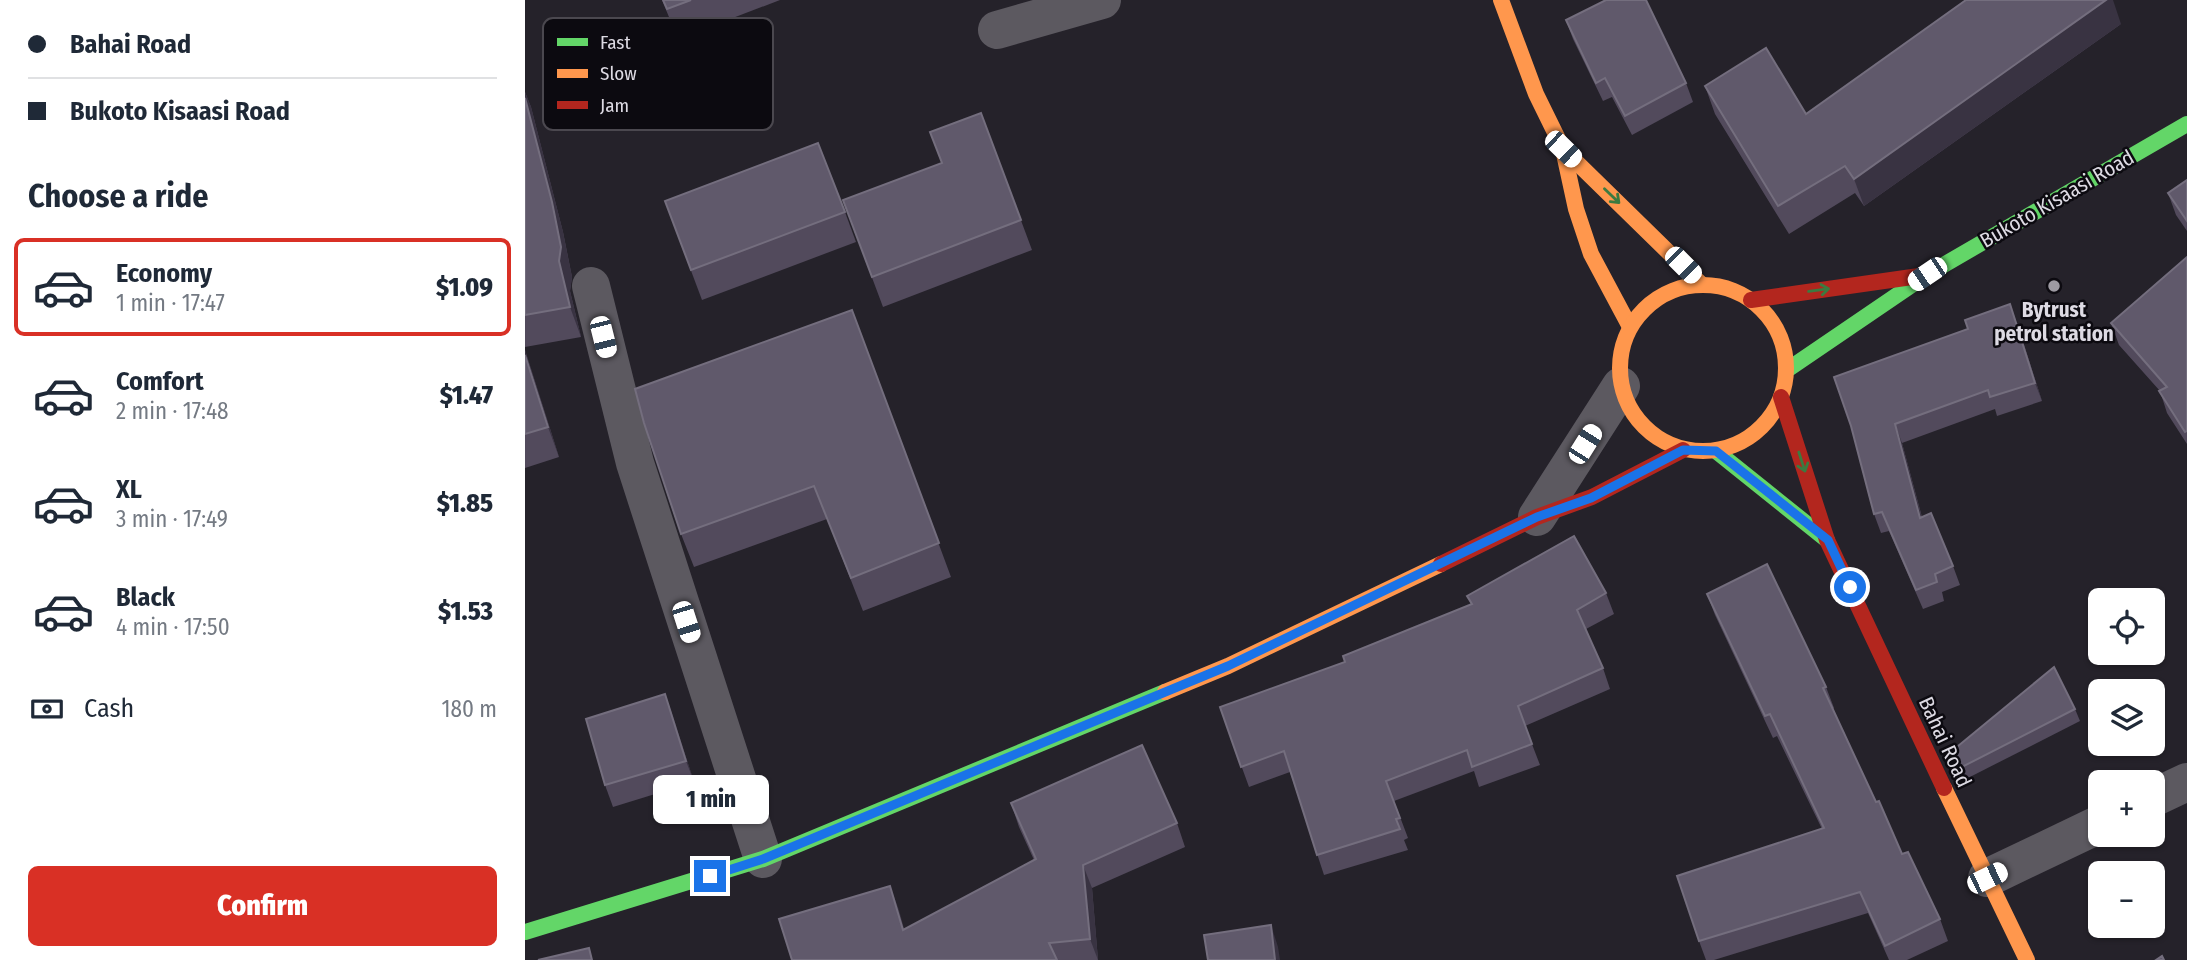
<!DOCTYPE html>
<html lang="en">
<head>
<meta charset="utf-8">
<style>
	body { margin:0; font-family:"Fira Sans Condensed",sans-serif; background:#f6f6f7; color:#1f2937; height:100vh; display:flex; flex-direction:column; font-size:26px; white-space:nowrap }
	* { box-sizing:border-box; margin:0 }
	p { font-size:23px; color:#747a83 }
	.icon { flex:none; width:38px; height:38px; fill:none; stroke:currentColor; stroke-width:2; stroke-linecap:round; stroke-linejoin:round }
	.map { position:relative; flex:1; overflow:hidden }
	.sheet { display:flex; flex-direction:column; background:#fff; width:525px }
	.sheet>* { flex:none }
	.top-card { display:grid; align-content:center; height:154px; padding:0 28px; background:#fff }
	.fabs { position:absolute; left:1563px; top:588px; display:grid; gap:14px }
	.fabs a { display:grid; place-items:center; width:77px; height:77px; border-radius:10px; background:#fff; box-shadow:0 2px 5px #0004; font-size:35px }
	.end { position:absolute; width:32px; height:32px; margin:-16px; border:9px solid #1a73e8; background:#fff; box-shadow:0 0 0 4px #fff }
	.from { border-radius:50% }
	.bubble { position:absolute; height:49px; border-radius:10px; background:#fff; box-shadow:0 2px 5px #0004; font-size:23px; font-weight:800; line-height:49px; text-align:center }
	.car { position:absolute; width:21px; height:42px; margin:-21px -10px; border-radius:9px; box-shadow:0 0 5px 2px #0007; background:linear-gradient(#fff 24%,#345 0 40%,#fff 0 76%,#345 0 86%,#fff 0) }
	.top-card b { display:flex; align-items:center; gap:24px; height:66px; font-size:26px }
	.top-card b+b { border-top:2px solid #e0e1e3 }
	.top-card i { width:18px; height:18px; background:#1f2937 }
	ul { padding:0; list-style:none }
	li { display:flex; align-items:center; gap:21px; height:98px; margin:0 14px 10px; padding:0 14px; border:4px solid transparent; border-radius:10px }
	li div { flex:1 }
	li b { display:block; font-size:26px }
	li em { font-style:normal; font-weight:800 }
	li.active { border-color:#d93025 }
	li>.icon { width:63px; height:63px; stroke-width:1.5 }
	h2 { padding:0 28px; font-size:32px; line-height:84px }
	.pay { display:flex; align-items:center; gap:18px; height:77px; padding:0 28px; font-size:26px }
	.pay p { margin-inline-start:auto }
	.cta { display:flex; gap:14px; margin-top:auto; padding:14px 28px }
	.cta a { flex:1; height:80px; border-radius:10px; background:#d93025; color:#fff; font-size:28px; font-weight:800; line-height:80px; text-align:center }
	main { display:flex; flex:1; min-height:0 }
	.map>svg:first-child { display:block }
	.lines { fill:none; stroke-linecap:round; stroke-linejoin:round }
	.street { stroke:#5c5960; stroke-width:38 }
	.fast { stroke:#63d668; stroke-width:16 }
	.slow { stroke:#ff974d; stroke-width:16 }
	.jam { stroke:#b3261e; stroke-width:16 }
	.wall { fill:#524a5c }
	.shaded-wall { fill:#393342 }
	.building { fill:#60596b; stroke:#746e7e; stroke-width:2 }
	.oneway { stroke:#3c7a40 }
	.route { stroke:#1a73e8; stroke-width:9 }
	.poi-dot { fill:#9d9aa2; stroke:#0c0a10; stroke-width:2.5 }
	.labels { text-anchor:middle; stroke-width:5; stroke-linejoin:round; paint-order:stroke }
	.street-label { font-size:21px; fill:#dddae3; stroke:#0c0a10 }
	.poi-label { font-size:21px; font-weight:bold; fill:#dddae3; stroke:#0c0a10 }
	.key { fill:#0c0a10; stroke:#4b484f; stroke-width:2 }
	.key-label { font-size:19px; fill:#dddae3 }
</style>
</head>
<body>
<main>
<section class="sheet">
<div class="top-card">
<b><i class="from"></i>Bahai Road</b>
<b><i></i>Bukoto Kisaasi Road</b>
</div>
<h2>Choose a ride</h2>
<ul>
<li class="active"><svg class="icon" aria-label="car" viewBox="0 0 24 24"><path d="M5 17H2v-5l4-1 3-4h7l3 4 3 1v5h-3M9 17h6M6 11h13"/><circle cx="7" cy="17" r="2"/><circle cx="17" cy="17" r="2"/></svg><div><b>Economy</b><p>1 min · 17:47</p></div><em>$1.09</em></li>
<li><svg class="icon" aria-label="car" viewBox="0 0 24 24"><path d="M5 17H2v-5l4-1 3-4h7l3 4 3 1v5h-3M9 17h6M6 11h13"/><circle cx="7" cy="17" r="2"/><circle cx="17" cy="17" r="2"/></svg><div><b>Comfort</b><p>2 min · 17:48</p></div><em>$1.47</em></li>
<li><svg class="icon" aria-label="car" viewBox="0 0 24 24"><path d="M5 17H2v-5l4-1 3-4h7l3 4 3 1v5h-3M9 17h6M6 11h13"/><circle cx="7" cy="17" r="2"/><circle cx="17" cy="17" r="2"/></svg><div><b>XL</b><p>3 min · 17:49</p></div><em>$1.85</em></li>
<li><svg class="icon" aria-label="car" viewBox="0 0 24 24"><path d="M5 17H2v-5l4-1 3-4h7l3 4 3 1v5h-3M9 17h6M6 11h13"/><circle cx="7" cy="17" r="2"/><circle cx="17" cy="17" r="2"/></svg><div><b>Black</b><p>4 min · 17:50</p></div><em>$1.53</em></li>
</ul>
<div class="pay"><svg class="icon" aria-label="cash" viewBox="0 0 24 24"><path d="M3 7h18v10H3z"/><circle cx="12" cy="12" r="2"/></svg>Cash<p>180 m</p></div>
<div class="cta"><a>Confirm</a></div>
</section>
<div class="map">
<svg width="1662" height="960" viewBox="0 0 1662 960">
	<rect width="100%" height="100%" fill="#25222a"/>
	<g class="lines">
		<g class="street">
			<polyline points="472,30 577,0"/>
			<polyline points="66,286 110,463 238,859"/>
			<polyline points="1012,517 1096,386"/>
			<polyline points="1628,798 1662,782"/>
			<polyline points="1462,878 1575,824"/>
		</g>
		<g class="fast">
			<polyline points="1262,370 1403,274 1662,124"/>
			<polyline points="1191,451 1302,540"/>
			<polyline points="0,932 238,859 640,692"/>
		</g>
		<g class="slow">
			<polyline points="976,0 1011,94 1038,149 1051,209 1066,254 1105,327"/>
			<polyline points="1038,149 1175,283"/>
			<circle cx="1178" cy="368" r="83"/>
			<polyline points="640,692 703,666 916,564"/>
			<polyline points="1419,788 1502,960"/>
		</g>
		<g class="jam">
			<polyline points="1226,300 1394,276"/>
			<polyline points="1256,397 1302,540 1419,788"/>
			<polyline points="916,564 1012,517 1067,497 1158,450"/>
		</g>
	</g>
	<g class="wall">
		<polygon points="137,0 255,0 153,39"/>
		<polygon points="1041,20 1161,83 1168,102 1107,135 1087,97 1078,101 1048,39"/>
		<polygon points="1596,24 1339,206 1330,193 1264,234 1190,114 1180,86 1281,114"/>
		<polygon points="0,92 6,107 38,232 47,277 45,291 56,337 0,347"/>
		<polygon points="456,113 507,250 358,307 318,200 417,163"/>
		<polygon points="1662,180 1662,231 1651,215 1643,193"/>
		<polygon points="140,201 320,212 331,242 177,300"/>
		<polygon points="1662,257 1662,444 1642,413 1635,391 1594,345 1586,323"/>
		<polygon points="327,310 426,577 338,611 302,519 169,567 156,534"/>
		<polygon points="1492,323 1517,401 1472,416 1470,409 1377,443 1397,517 1428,566 1435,585 1417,592 1419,601 1398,609 1364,531 1356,533 1349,514 1326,426"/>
		<polygon points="0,350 34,457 0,468"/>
		<polygon points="1081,593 1089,614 1061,629 1078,668 1085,689 1000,726 1015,765 954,787 949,771 869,801 883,838 879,840 883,850 799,875 765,772 724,787 695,707 820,662 946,604 942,596"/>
		<polygon points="1182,594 1301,687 1309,708 1308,709 1351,802 1377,854 1415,919 1423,941 1382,960 1364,960 1343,913 1189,960 1181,960 1174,941 1297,829 1252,736 1248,738 1190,615"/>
		<polygon points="140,694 169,782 88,807 80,785"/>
		<polygon points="1550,709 1555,721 1439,780 1427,751"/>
		<polygon points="486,803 652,823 660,847 567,888 573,960 267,960 365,886 379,930 509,860 494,827"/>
	</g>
	<g class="shaded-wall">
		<polygon points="1581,0 1588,0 1596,24 1339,206 1329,179"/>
		<polygon points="0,92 6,107 38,232 47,277 45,291 56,337 45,307 34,261 0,98"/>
		<polygon points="1485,304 1492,323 1517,401 1510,383"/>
		<polygon points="0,350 34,457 23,427 0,355"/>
		<polygon points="1370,424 1377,443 1402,537 1395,518"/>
		<polygon points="140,694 148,716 169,782 161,761"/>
		<polygon points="558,865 567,888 573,960 565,939"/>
		<polygon points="365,886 374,910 386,954 378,930"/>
		<polygon points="746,925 753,947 755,960 750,960"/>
	</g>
	<g class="building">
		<polygon points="138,0 166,0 142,9"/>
		<polygon points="1081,0 1121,0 1161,83 1100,116 1080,78 1071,83 1041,20"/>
		<polygon points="1441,0 1581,0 1329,179 1320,166 1253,206 1180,86 1241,48 1281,114"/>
		<polygon points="0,98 27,202 36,247 34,261 45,307 0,315"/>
		<polygon points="456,113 496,220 347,277 318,200 417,163 405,132"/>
		<polygon points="293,143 320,212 166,270 140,201"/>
		<polygon points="1662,180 1662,221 1643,193"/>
		<polygon points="1662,257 1662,431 1660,432 1634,391 1642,387 1586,323"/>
		<polygon points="1485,304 1510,383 1465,397 1463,390 1370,424 1395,518 1406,513 1428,566 1410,574 1412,582 1391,590 1357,512 1349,514 1326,426 1309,377 1443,329 1440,320"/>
		<polygon points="327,310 414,543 326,578 289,486 156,534 119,423 110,389"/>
		<polygon points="0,355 23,427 0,434"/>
		<polygon points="1049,536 1081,593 1052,610 1078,668 993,706 1007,744 947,767 942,750 861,781 875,818 871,819 875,829 792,855 759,751 716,767 695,707 820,662 818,656 947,604 942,596"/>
		<polygon points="1242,564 1301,687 1298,688 1351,802 1354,801 1377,854 1383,852 1415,919 1360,946 1335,892 1174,941 1152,876 1299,828 1245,714 1240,716 1182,594"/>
		<polygon points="1529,667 1550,709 1435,768 1427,751"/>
		<polygon points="140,694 161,761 80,785 61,719"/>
		<polygon points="617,745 652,823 558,865 565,939 524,943 532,960 267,960 254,919 365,886 378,930 511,859 486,803"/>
		<polygon points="746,925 750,960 683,960 679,935"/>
		<polygon points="64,948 67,960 13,960"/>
		<polygon points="1637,956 1639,960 1631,960"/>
	</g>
	<defs><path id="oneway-shaft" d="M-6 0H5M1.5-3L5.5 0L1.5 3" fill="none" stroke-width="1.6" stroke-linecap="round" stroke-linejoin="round" transform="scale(1.75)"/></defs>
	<g class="oneway">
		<use href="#oneway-shaft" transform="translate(1087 196) rotate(44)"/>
		<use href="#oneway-shaft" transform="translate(1294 290) rotate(-8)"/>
		<use href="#oneway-shaft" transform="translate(1277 462) rotate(72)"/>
	</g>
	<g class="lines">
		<polyline class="route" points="185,876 238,859 703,666 1012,517 1066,498 1158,450 1191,451 1303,540 1325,587"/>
	</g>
	<circle class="poi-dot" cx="1529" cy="286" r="7"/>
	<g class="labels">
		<g class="street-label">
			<text transform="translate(1532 199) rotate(-30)" y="7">Bukoto Kisaasi Road</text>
			<text transform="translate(1420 742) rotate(65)" y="7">Bahai Road</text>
		</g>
		<g class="poi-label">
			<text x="1529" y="317">Bytrust<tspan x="1529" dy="24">petrol station</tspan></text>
		</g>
	</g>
	<rect x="18" y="18" width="230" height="112" rx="10" class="key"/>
	<rect x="32" y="38" width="31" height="8" fill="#63d668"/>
	<rect x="32" y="69" width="31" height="9" fill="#ff974d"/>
	<rect x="32" y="101" width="31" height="8" fill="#b3261e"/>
	<g class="key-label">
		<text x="75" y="49">Fast</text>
		<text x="75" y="80">Slow</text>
		<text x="75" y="112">Jam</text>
	</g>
</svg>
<div class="fabs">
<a><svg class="icon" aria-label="locate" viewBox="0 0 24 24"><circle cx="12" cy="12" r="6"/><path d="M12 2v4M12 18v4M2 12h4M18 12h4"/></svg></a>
<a><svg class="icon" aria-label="layers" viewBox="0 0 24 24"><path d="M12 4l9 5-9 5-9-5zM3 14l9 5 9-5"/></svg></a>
<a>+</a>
<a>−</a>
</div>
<i class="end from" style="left:1325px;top:587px"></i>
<i class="end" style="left:185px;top:876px"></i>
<div class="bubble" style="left:128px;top:775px;width:116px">1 min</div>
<i class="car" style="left:1038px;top:149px;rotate:134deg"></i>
<i class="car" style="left:1158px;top:265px;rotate:135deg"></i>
<i class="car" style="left:1402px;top:274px;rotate:236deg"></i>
<i class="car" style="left:78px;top:337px;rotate:166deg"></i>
<i class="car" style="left:1060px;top:444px;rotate:32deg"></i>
<i class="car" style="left:161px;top:622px;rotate:162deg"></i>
<i class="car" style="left:1462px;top:878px;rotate:64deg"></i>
</div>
</main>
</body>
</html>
